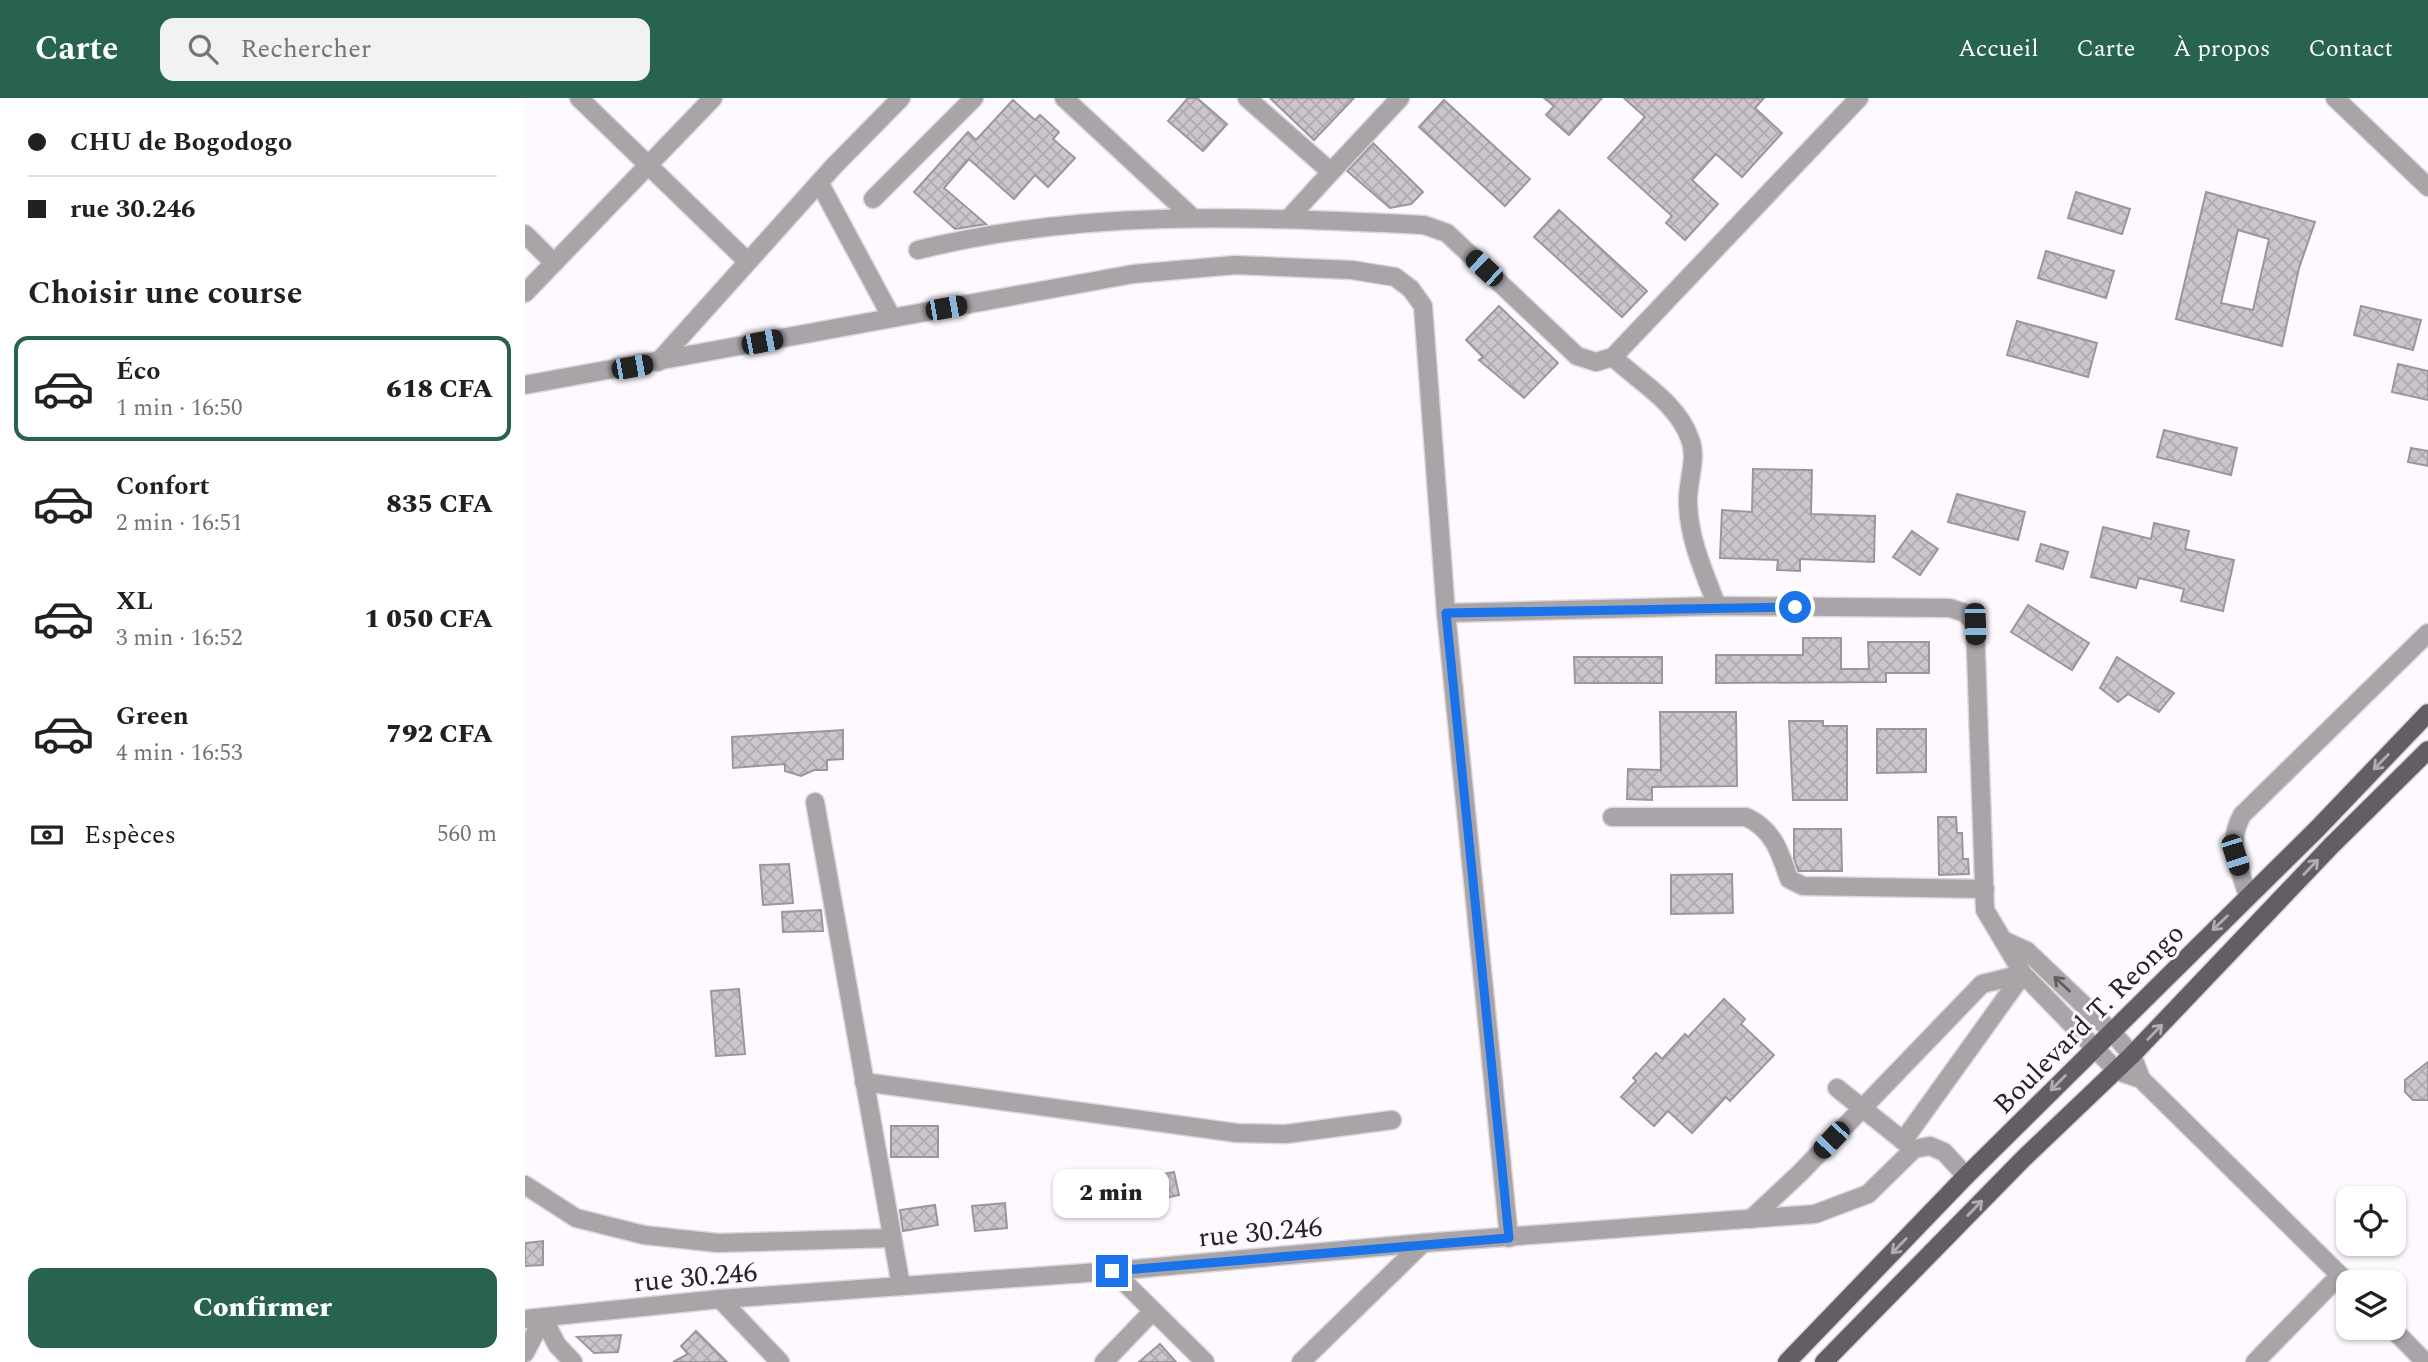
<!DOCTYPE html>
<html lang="fr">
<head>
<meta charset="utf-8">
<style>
	body { margin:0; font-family:Spectral,serif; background:#f2f2f2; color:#202124; height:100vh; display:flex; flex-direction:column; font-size:26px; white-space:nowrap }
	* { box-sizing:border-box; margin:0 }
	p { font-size:23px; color:#757577 }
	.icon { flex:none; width:38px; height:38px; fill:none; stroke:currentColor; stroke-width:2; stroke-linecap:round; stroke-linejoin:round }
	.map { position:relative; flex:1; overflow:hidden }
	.panel { display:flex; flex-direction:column; background:#fff; width:525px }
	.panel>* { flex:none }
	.hud { display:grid; align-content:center; height:154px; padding:0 28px; background:#fff }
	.controls { position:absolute; left:1811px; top:1088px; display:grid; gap:14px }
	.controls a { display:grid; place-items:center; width:70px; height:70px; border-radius:14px; background:#fff; box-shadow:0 2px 5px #0004; font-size:35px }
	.end { position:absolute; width:32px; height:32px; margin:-16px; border:9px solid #1a73e8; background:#fff; box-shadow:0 0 0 4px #fff }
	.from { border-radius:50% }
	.bubble { position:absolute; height:49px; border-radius:14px; background:#fff; box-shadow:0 2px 5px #0004; font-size:23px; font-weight:800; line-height:49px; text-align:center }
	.car { position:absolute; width:21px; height:42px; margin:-21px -10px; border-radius:9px; box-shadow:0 0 5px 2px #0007; background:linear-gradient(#222 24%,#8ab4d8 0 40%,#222 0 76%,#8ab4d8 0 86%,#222 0) }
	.hud b { display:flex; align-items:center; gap:24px; height:66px; font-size:26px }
	.hud b+b { border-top:2px solid #e0e0e0 }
	.hud i { width:18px; height:18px; background:#202124 }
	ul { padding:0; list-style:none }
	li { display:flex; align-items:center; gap:21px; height:105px; margin:0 14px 10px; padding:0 14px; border:4px solid transparent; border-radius:14px }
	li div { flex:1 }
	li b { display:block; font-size:26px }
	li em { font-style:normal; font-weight:800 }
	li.selected { border-color:#27634e }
	li>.icon { width:63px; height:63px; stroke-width:1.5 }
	h2 { padding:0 28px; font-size:32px; line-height:84px }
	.pay { display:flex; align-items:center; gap:18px; height:77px; padding:0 28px; font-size:26px }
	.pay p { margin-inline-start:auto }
	.primary-button { display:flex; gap:14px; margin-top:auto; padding:14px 28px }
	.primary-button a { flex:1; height:80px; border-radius:14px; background:#27634e; color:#fff; font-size:28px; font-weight:800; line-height:80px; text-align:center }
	header { display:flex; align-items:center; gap:42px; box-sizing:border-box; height:98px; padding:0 35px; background:#27634e; color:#fff }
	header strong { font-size:33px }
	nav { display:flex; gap:38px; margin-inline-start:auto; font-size:24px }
	.search { width:490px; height:63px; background:#f2f2f2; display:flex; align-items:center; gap:18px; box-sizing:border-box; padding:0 24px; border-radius:14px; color:#757577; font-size:26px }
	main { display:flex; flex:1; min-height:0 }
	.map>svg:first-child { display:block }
	.building { fill:url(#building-cross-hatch); stroke:#9d959e; stroke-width:2; fill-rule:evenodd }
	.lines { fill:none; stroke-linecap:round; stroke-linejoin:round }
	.minor-casing { stroke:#dbd7dc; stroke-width:21 }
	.major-casing { stroke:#dbd7dc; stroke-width:21 }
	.minor { stroke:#a8a4a8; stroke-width:18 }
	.major { stroke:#645e64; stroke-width:18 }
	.oneway { stroke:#b1acb2 }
	.oneway2 { stroke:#605d60 }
	.route { stroke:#1a73e8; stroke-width:9 }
	.labels { text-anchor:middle; stroke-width:6; stroke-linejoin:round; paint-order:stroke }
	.street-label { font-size:28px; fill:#262326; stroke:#fef9ff }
</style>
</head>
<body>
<header>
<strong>Carte</strong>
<div class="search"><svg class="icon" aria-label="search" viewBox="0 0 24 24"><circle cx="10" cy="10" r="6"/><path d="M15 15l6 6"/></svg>Rechercher</div>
<nav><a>Accueil</a><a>Carte</a><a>À propos</a><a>Contact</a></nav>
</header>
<main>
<section class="panel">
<div class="hud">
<b><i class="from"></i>CHU de Bogodogo</b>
<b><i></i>rue 30.246</b>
</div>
<h2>Choisir une course</h2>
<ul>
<li class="selected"><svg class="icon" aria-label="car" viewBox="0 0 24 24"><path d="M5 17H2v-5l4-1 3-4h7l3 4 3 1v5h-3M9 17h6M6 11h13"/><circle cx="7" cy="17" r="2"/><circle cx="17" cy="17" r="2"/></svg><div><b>Éco</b><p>1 min · 16:50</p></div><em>618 CFA</em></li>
<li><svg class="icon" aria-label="car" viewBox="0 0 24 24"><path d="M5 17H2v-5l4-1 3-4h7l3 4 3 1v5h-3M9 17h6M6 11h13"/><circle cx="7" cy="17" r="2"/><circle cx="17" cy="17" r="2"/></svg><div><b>Confort</b><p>2 min · 16:51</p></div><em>835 CFA</em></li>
<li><svg class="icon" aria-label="car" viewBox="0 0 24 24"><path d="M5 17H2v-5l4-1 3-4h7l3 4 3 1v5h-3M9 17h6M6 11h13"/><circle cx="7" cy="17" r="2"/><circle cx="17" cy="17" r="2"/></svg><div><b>XL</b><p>3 min · 16:52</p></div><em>1 050 CFA</em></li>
<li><svg class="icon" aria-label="car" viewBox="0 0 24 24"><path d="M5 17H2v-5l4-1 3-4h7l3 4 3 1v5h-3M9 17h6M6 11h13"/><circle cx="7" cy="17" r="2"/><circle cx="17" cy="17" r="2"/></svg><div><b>Green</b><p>4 min · 16:53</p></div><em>792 CFA</em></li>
</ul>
<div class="pay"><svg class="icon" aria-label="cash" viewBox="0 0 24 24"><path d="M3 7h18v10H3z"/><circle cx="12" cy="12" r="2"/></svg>Espèces<p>560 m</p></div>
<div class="primary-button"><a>Confirmer</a></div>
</section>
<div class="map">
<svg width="1903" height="1264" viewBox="0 0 1903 1264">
	<defs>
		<pattern id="building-cross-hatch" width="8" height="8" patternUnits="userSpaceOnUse" patternTransform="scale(1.75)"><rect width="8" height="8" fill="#cdc5ce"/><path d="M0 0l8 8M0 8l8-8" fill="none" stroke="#b0a9b1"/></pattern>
	</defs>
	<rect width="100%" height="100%" fill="#fef9ff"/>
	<g class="building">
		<polygon points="663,0 672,0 702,26 678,53 643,23"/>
		<polygon points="745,0 829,0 789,42"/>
		<polygon points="1019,0 1077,0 1044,37 1021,17 1029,8"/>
		<polygon points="1099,0 1239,0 1230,10 1257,35 1217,79 1191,56 1167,82 1193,106 1160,142 1141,125 1147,118 1083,60 1120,19"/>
		<polygon points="488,2 510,22 515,17 534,34 528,41 550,60 523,89 510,77 489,101 444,61 419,90 461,126 430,131 389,94 443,34 451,42"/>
		<polygon points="919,2 1005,81 980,108 894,29"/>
		<polygon points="848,45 898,94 886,106 865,110 822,73"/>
		<polygon points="1551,94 1605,111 1597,136 1543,120"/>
		<path d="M1681,94l109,30 -16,46 -17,78 -106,-27zM1713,132l31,9 -16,71 -32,-7z"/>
		<polygon points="1034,112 1122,193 1097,219 1009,139"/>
		<polygon points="1521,153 1589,173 1581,200 1513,180"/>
		<polygon points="974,208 1033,265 999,300 954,262 958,259 941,242"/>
		<polygon points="1836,208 1896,222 1888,252 1829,237"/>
		<polygon points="1492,223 1572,245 1563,279 1482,257"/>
		<polygon points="1873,266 1903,273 1903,302 1867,294"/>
		<polygon points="1639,332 1712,350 1706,377 1632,359"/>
		<polygon points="1886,350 1903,353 1903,368 1883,364"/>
		<polygon points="1228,371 1287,372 1286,416 1350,418 1349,464 1275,461 1275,473 1252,472 1253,462 1195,460 1197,412 1227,414"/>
		<polygon points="1432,396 1500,414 1493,442 1423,424"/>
		<polygon points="1629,425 1664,433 1660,451 1709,462 1698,513 1656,503 1659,491 1614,480 1611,490 1566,479 1578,429 1626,441"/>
		<polygon points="1387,433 1413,451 1395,477 1368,459"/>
		<polygon points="1516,446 1543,454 1538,471 1511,463"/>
		<polygon points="1503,507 1564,545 1547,572 1486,534"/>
		<polygon points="1278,540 1316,540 1316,571 1344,571 1343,544 1404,544 1404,575 1361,575 1361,584 1191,585 1191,557 1278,557"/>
		<polygon points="1049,559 1137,559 1137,585 1050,585"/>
		<polygon points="1592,559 1649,595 1634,614 1603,596 1593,604 1575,590"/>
		<polygon points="1135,614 1211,614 1212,688 1127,689 1127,702 1102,701 1103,671 1136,672"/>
		<polygon points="1264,623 1298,623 1298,628 1322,628 1322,702 1268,702"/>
		<polygon points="1352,631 1401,631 1401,674 1352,675"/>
		<polygon points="318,632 318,661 302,662 302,672 289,672 276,678 260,673 260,666 208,670 207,639"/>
		<polygon points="1413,719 1431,719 1432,735 1437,735 1438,761 1443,761 1444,776 1414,777"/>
		<polygon points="1269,731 1316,731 1317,773 1273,773 1269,760"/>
		<polygon points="264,766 268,805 238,807 235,767"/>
		<polygon points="1207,776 1208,815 1146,816 1146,777"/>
		<polygon points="296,812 298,833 258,834 257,814"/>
		<polygon points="214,891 220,956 191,958 186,893"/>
		<polygon points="1199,901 1220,921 1216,926 1249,957 1205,1003 1201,999 1167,1035 1143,1013 1129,1028 1096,999 1111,983 1108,980 1131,955 1137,961 1160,936 1163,939"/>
		<polygon points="1903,964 1903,1002 1888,1002 1880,994 1880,982"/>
		<rect x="366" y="1028" width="47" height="31"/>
		<polygon points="649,1074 654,1097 635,1101 628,1078"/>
		<polygon points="480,1105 482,1130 450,1133 447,1108"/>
		<polygon points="410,1107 413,1127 378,1133 375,1112"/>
		<polygon points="18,1143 18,1167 0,1168 0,1145"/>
		<polygon points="171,1233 202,1264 148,1264 163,1256 156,1248"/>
		<polygon points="96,1237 93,1254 69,1255 52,1239"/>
		<polygon points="635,1246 651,1264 614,1264"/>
	</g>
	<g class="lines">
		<g class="minor-casing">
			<g id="minor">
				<polyline points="54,0 222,163"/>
				<polyline points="539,0 666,118"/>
				<polyline points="722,0 806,74 764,120"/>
				<polyline points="1810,0 1903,89"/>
				<polyline points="806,74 875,0"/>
				<polyline points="295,86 367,220"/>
				<polyline points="348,101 449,0"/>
				<polyline points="0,136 29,165"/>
				<path d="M393,152c169,-42 333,-33 506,-25l23,8 130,123 19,6 17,-5 246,-259"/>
				<polyline points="0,195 188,0"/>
				<path d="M1088,259c26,25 64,45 77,82 8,20 -3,42 -2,64 1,37 16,69 29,103"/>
				<polyline points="133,264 309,68 376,0"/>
				<polyline points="0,287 608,176 710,167 827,172 870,179 886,191 898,208 921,515 984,1140"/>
				<polyline points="921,515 1192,508 1425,510 1440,515 1450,526 1460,812 1498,876 1592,973 1616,981"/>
				<polyline points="290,704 376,1188"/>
				<path d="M1087,719h134c27,12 34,35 43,62l14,7 182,3"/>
				<path d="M1723,798c-9,-30 -22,-52 -6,-81l186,-182"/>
				<polyline points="1478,842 1502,853 1586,933 1607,957 1616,981 1824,1186"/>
				<polyline points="339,984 712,1035 761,1036 867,1022"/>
				<polyline points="1312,990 1386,1049"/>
				<polyline points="0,1087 51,1120 119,1137 193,1145 367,1140"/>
				<polyline points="1226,1121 1275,1075 1457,886 1498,876 1378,1043"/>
				<polyline points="588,1173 680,1264"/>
				<polyline points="195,1201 255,1264"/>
				<polyline points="18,1220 32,1247 48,1264"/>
				<polyline points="0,1221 195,1201 588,1173 898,1145 1290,1116 1343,1096 1389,1051 1405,1048 1419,1054 1441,1078"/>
				<polyline points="1867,1230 1900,1264"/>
				<polyline points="0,1255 18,1220"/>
				<polyline points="579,1264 628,1213"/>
				<polyline points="776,1264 898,1145"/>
				<polyline points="1730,1264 1815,1177"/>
			</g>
		</g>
		<g class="major-casing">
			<g id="major">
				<polyline points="1262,1264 1441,1078 1792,731 1903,615"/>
				<polyline points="1299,1264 1499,1060 1607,957 1806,748 1903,652"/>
			</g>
		</g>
		<use href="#minor" class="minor"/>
		<use href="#major" class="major"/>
	</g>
	<defs><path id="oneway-shaft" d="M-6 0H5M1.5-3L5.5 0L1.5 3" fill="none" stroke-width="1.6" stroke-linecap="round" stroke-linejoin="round" transform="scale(1.75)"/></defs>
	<g class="oneway">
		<use href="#oneway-shaft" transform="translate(1856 664) rotate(134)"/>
		<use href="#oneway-shaft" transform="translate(1786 769) rotate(-46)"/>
		<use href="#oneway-shaft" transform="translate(1695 825) rotate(136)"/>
		<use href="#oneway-shaft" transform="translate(1630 934) rotate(-46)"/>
		<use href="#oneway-shaft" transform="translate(1533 985) rotate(135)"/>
		<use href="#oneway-shaft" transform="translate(1450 1110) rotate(-46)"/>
		<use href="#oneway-shaft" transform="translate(1374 1148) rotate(134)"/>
	</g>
	<use class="oneway2" href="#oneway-shaft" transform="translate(1537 886) rotate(-137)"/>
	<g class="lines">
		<polyline class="route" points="587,1173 984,1140 921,515 1270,509"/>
	</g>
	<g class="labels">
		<g class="street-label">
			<text transform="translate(1563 920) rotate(-45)" y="10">Boulevard T. Reongo</text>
			<text transform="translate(735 1133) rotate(-5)" y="10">rue 30.246</text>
			<text transform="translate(170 1178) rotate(-5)" y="10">rue 30.246</text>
		</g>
	</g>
</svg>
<div class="controls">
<a><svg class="icon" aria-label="locate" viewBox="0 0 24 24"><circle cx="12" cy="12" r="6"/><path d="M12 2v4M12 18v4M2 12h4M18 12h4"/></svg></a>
<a><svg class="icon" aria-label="layers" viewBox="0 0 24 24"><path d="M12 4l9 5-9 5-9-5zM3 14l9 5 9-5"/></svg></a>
</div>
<i class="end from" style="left:1270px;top:509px"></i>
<i class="end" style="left:587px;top:1173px"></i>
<div class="bubble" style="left:528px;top:1071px;width:116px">2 min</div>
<i class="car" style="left:959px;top:170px;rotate:313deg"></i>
<i class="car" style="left:421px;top:210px;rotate:80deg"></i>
<i class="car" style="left:237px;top:244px;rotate:79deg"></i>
<i class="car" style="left:107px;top:269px;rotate:80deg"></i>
<i class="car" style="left:1450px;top:526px;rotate:178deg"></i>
<i class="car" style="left:1710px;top:757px;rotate:162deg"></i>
<i class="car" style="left:1306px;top:1042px;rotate:223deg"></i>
</div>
</main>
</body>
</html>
